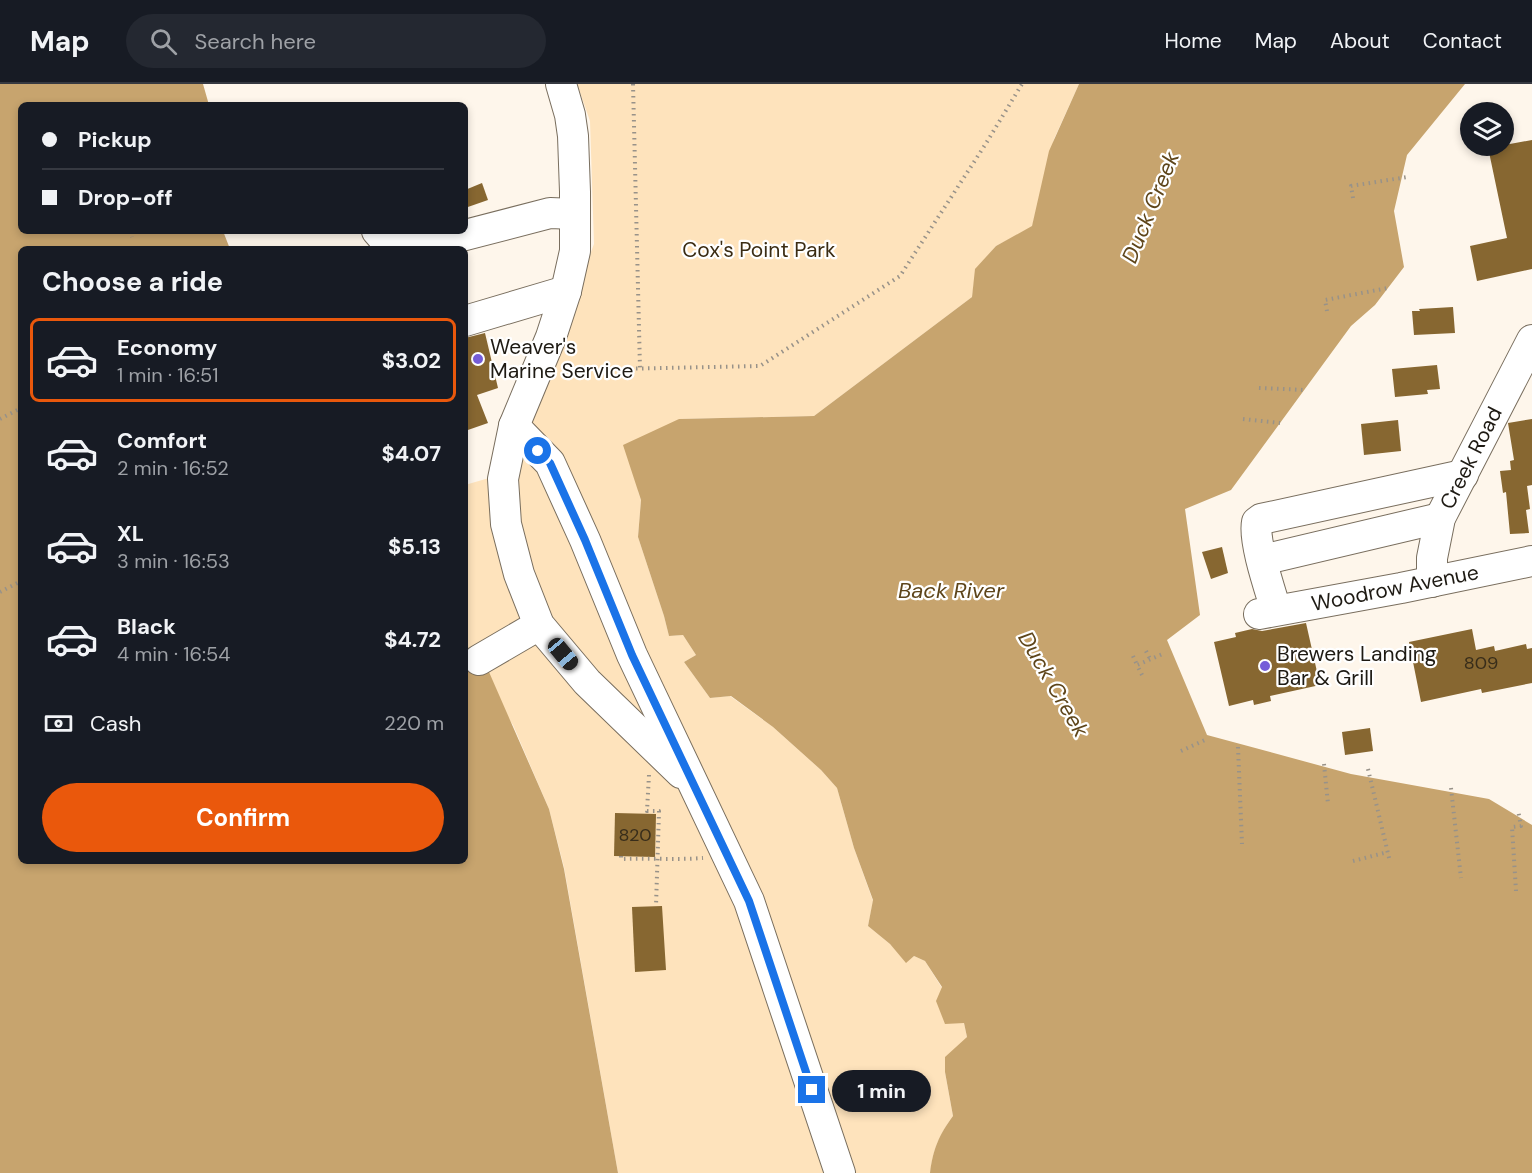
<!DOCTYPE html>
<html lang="en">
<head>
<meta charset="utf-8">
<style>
	body { margin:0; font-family:"DM Sans",sans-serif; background:#242831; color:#f1f3f6; height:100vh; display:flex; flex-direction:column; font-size:22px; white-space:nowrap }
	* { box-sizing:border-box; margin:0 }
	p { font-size:20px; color:#9ea1a6 }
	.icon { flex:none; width:33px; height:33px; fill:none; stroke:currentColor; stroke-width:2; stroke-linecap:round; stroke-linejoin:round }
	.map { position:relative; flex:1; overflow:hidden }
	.side { position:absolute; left:18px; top:162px; width:450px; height:618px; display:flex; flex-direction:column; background:#171b24; border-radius:9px; box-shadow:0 3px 9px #0003 }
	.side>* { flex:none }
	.hud { position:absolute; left:18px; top:18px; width:450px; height:132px; border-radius:9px; box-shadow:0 3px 9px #0003; display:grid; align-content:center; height:132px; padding:0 24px; background:#171b24 }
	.controls { position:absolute; left:1460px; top:18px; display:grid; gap:12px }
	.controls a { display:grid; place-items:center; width:54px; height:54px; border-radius:50%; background:#171b24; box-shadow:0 3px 9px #0003; font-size:30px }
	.end { position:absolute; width:27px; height:27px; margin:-14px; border:8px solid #1a73e8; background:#fff; box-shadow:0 0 0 3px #fff }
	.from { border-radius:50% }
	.bubble { position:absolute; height:42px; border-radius:21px; background:#171b24; box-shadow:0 3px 9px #0003; font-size:20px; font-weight:700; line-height:42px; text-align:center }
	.car { position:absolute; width:18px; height:36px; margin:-18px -9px; border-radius:8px; box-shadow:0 0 4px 2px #0007; background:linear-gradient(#222 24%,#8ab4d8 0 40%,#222 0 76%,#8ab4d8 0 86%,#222 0) }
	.hud b { display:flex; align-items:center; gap:21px; height:57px; font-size:22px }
	.hud b+b { border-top:2px solid #363941 }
	.hud i { width:15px; height:15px; background:#f1f3f6 }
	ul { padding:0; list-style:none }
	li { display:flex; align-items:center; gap:18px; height:84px; margin:0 12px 9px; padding:0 12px; border:3px solid transparent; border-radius:9px }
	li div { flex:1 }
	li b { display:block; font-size:22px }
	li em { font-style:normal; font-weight:700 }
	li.current { border-color:#ea580c }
	li>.icon { width:54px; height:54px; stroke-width:1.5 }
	h2 { padding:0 24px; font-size:27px; line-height:72px }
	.pay { display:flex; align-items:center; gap:15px; height:66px; padding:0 24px; font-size:22px }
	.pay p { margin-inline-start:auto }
	.action { display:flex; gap:12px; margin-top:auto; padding:12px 24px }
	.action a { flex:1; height:69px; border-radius:36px; background:#ea580c; color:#fff; font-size:24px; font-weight:700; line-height:69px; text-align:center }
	header { display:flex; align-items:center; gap:36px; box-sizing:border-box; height:84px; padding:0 30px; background:#171b24; border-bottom:2px solid #363941 }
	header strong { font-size:28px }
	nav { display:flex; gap:33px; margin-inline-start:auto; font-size:21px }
	.search { width:420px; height:54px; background:#242831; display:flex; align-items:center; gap:15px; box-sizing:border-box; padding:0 21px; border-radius:33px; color:#9ea1a6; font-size:22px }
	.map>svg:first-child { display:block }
	.green { fill:#fee3bc }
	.water { fill:#c7a46e }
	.building { fill:#876731 }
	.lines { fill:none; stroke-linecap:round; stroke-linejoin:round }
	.minor-casing { stroke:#796e5e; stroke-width:32 }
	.path { stroke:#989289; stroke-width:4; stroke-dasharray:1.5 4.5; stroke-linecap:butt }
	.minor { stroke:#fff; stroke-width:30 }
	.route { stroke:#1a73e8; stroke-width:8 }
	.poi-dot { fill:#755dd8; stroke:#fff; stroke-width:2 }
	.labels { text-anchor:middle; stroke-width:4.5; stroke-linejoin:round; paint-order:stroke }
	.number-label { font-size:18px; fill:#382d1a }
	.park-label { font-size:21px; fill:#3b2c13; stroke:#fff }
	.poi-label { font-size:21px; fill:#1e1a13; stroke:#fff; text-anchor:start }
	.street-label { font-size:21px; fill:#1e1a13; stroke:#fff }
	.water-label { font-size:22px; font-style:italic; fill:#5e451a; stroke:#fff }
</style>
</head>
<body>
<header>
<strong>Map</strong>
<div class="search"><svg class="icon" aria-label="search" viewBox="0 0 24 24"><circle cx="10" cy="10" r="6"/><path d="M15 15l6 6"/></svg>Search here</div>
<nav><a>Home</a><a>Map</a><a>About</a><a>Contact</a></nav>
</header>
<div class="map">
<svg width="1532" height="1089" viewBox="0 0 1532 1089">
	<rect width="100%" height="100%" fill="#fef6eb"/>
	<path class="green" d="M577,0h502l-25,55 -22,88 -36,19 -20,23 -4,28 -158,119 -135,3 -41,72 3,9 -3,37 26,79 5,20 14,-1 13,20 -12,7 26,36 20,-2 43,31 48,43 16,18 17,60 19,53 -5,25 22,18 16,18 8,-6 11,5 39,62 3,14 -22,35 8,44c-14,19 -20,34 -23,57h-312l-54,-306 -15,-58 -36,-84 -48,-70v-170l24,-7 49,-85 56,-149 -4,-123z"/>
	<g class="water">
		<polygon points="0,0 203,0 209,21 21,21 21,147 223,147 230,165 21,165 21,777 465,777 465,560 489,588 549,725 564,785 618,1089 0,1089"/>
		<path d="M1079,0h386l-58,71 -13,56 10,56 -29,38 -24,21 -120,164 -46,19 15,106 -33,25 40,95 144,39 138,25 43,26v348h-602c3,-24 9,-38 23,-57l-8,-44v-15l22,-20 -3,-14 -19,1 -9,-23 6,-14 -17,-26 -11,-5 -8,7 -16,-19 -22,-18 5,-26 -19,-52 -17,-60 -16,-18 -48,-43 -42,-31 -21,2 -26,-36 12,-7 -13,-20 -14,1 -5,-20 -26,-79 3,-37 -18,-55 56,-26 135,-3 158,-119 3,-28 21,-23 36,-20 17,-75z"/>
	</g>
	<g class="building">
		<polygon points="1532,56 1532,185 1477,197 1470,162 1507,154 1489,68 1499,65 1499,62"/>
		<polygon points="482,99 488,116 465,124 465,106"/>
		<polygon points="1453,223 1455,249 1414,251 1412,227 1420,227 1419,225"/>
		<polygon points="485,249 498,304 477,311 488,339 465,347 465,254"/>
		<polygon points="1437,281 1440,305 1427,306 1428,310 1395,313 1392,285"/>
		<polygon points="1532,335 1532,401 1527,402 1530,425 1526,426 1529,449 1510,450 1506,408 1503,409 1500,387 1511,386 1510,377 1514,376 1508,339"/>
		<polygon points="1398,336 1401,367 1364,371 1361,340"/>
		<polygon points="1222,463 1228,489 1211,495 1202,468"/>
		<polygon points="1306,539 1320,601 1270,612 1271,617 1254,621 1253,616 1229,622 1214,558 1236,553 1235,549 1252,545 1262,547"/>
		<polygon points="1472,545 1476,566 1494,562 1495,567 1526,560 1527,565 1532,564 1532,599 1482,609 1481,605 1421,618 1409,558"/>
		<polygon points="1370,644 1373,667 1345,671 1342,648"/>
		<polygon points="615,729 656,730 655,773 614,772"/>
		<polygon points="662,822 666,886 635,888 632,823"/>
	</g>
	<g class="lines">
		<g class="minor-casing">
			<g id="minor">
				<polyline points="561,0 570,31 573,52 575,108 575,167 566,207 551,253 514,342 503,395 506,440 519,490 539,541 587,598 681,689"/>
				<polyline points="377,147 390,162 419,163 550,129 575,130"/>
				<polyline points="465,237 566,207"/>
				<polyline points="514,342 550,379 585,456 632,571 749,817 840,1089"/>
				<polyline points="1262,476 1440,434"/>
				<polyline points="1432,498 1432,474 1440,434 1532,256"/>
				<path d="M1276,526c-6,-20 -23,-69 -19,-88l4,-3 202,-44"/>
				<polyline points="1259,530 1401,504 1532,477"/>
				<polyline points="479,576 539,541"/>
			</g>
		</g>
		<g class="path">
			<polyline points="633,0 640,285"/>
			<polyline points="1353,114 1351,102 1407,93"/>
			<polyline points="130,147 132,153"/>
			<polyline points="1327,227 1325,216 1388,204"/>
			<polyline points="564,286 760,282 900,192 985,61 1022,0"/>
			<polyline points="1259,304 1305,306"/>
			<polyline points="0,335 21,324"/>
			<polyline points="1243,335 1280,339"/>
			<polyline points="0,508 21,497"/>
			<polyline points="1146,567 1150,575"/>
			<polyline points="1133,572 1137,581"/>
			<polyline points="1142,591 1137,581 1165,569"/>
			<polyline points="1238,663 1242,760"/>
			<polyline points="1181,667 1207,655"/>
			<polyline points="1324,680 1328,720"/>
			<polyline points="1368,685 1390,778"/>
			<polyline points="649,691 647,727 659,727 656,822"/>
			<polyline points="1451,704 1461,794"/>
			<path d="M621,772v3c27,-1 55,1 82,-1"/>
			<polyline points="1353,777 1388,768"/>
			<polyline points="1516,807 1512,743 1521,742 1518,726"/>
		</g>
		<use href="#minor" class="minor"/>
	</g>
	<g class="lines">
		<polyline class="route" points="538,367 550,379 585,456 632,571 749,817 812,1006"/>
	</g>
	<g class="poi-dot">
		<circle cx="478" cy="275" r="6"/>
		<circle cx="1265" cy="582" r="6"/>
	</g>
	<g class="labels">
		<g class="number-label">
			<text x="1481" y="585">809</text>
			<text x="635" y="757">820</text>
		</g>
		<g class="park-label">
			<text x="759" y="173">Cox's Point Park</text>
		</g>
		<g class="poi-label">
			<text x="490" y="270">Weaver's<tspan x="490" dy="24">Marine Service</tspan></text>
			<text x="1277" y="577">Brewers Landing<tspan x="1277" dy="24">Bar &amp; Grill</tspan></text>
		</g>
		<g class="street-label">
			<text transform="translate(1471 374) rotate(-63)" y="7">Creek Road</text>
			<text transform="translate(1395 504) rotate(-11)" y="7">Woodrow Avenue</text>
		</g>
		<g class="water-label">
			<text transform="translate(1150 123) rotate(-68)" y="8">Duck Creek</text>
			<text x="951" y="514">Back River</text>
			<text transform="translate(1054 600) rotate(60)" y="8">Duck Creek</text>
		</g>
	</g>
</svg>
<div class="controls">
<a><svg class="icon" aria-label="layers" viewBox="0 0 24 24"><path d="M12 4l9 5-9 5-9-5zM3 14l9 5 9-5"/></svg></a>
</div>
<i class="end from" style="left:538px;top:367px"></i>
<i class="end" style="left:812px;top:1006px"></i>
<div class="bubble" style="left:832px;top:986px;width:99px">1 min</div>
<i class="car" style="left:563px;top:570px;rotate:140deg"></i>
<div class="hud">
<b><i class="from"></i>Pickup</b>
<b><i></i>Drop-off</b>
</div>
<section class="side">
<h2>Choose a ride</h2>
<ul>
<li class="current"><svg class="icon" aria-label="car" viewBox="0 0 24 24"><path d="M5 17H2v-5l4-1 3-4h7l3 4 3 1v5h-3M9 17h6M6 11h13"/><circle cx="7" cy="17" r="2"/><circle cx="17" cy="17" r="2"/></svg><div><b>Economy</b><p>1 min · 16:51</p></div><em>$3.02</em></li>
<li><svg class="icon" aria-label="car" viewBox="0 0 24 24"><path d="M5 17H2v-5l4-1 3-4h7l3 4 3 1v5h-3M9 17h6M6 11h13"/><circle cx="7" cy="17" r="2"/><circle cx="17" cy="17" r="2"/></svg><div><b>Comfort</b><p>2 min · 16:52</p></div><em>$4.07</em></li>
<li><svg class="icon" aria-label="car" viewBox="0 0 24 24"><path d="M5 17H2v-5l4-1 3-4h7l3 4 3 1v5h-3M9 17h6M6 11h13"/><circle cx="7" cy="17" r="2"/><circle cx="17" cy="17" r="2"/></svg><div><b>XL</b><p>3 min · 16:53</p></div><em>$5.13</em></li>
<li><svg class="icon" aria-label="car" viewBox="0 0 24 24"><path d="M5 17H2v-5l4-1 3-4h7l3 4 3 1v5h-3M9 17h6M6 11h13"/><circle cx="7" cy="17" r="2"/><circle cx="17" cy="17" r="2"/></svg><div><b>Black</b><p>4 min · 16:54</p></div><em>$4.72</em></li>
</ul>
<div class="pay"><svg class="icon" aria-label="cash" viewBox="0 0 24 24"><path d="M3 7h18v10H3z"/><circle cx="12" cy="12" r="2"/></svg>Cash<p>220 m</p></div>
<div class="action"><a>Confirm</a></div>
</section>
</div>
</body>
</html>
